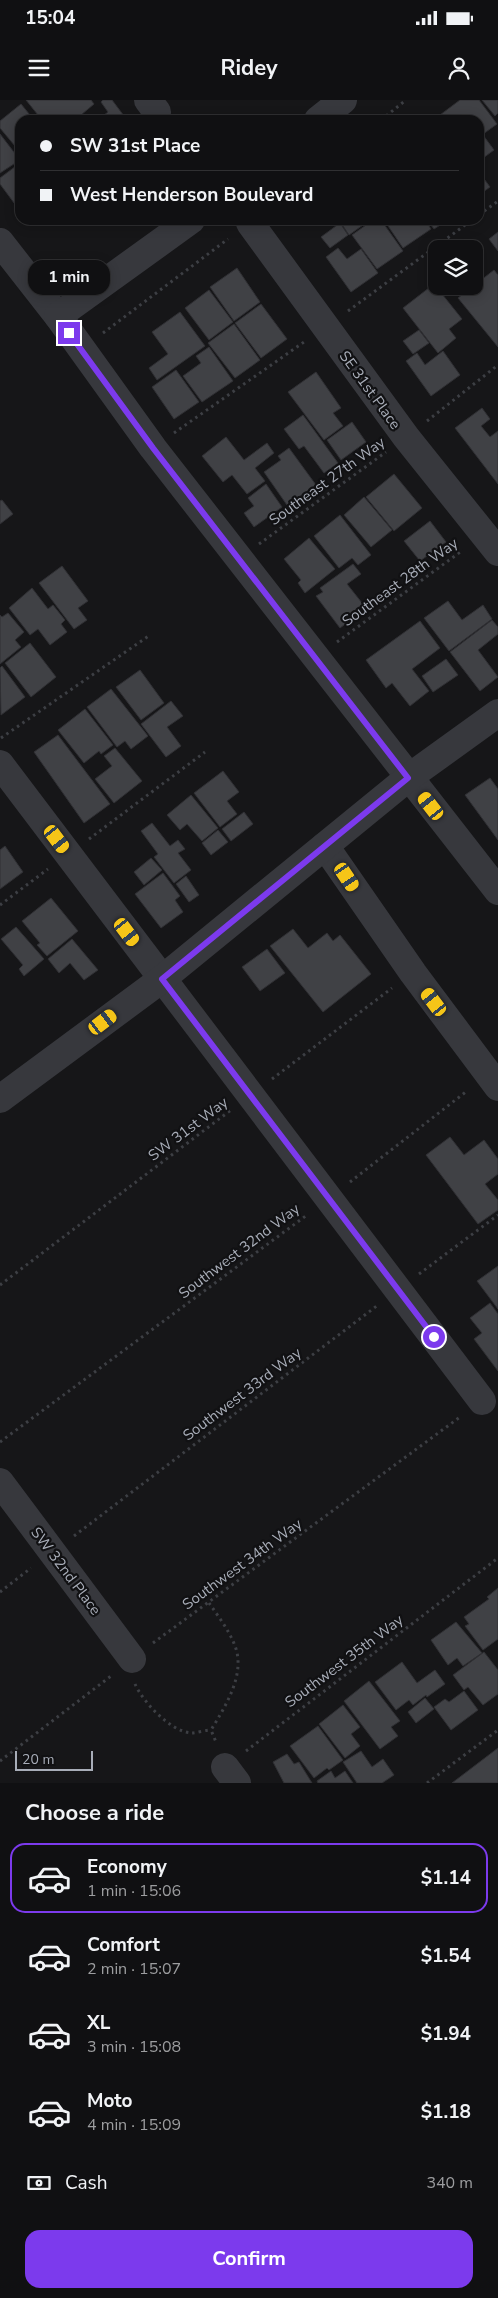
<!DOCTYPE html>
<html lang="en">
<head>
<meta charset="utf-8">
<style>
	body { margin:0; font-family:"Nunito Sans",sans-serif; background:#1e1e20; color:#f1f3f6; height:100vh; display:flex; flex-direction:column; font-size:19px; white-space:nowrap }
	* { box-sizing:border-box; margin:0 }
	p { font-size:16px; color:#9c9d9f }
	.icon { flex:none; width:28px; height:28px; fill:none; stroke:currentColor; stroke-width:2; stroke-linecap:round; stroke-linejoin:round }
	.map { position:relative; height:1683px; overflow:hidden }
	.drawer { display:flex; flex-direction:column; background:#101012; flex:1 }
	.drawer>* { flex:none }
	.banner { position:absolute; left:15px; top:15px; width:469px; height:110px; border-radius:15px; box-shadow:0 2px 12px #0003,0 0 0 1px #303032; display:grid; align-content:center; height:110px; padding:0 25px; background:#101012 }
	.fabs { position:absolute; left:428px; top:140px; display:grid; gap:10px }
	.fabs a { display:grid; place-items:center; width:55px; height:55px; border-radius:10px; background:#101012; box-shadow:0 2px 12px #0003,0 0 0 1px #303032; font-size:25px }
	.scale { position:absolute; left:15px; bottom:12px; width:78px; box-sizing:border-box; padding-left:5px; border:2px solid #a8adb8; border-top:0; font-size:14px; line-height:18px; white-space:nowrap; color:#a8adb8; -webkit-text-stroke:4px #111113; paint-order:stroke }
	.end { position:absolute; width:22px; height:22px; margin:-11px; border:6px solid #7c3aed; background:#fff; box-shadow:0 0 0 2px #fff }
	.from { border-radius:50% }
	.bubble { position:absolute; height:35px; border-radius:15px; background:#101012; box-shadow:0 2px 12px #0003,0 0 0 1px #303032; font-size:16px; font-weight:700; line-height:35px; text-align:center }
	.car { position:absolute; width:15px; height:30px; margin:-15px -8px; border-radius:6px; box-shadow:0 0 4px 1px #0007; background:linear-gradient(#f5c518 24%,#345 0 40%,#f5c518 0 76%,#345 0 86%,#f5c518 0) }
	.banner b { display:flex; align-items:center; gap:18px; height:48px; font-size:19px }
	.banner b+b { border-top:1px solid #303032 }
	.banner i { width:12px; height:12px; background:#f1f3f6 }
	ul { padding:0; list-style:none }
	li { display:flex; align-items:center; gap:15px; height:70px; margin:0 10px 8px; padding:0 15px; border:2px solid transparent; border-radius:15px }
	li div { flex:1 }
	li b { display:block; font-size:19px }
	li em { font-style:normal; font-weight:700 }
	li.current { border-color:#7c3aed }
	li>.icon { width:45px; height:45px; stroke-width:1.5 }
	h2 { padding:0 25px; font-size:22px; line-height:60px }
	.pay { display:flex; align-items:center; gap:12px; height:55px; padding:0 25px; font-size:19px }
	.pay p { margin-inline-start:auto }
	.primary-button { display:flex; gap:10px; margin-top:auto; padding:10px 25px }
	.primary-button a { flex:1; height:58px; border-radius:15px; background:#7c3aed; color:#fff; font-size:20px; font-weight:700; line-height:58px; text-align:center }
	.status { display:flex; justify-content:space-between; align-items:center; height:35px; padding:0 25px; background:#101012; direction:ltr }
	.status svg { height:14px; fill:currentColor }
	header { display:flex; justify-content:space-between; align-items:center; height:65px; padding:0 25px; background:#101012; font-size:22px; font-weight:700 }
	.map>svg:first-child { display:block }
	.building { fill:#404145; stroke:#303034 }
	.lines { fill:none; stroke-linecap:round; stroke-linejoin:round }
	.path { stroke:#3d3f44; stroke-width:3; stroke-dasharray:2.5 4; stroke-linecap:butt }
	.minor { stroke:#37383d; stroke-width:28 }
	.route { stroke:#7c3aed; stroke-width:6 }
	.labels { text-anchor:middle; stroke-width:4.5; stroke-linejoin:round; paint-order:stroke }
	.street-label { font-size:15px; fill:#a8adb8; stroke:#111113 }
</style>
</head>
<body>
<div class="status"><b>15:04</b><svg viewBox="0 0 49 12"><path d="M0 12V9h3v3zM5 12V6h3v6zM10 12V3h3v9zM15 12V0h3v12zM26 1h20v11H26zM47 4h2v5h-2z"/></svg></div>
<header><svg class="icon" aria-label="menu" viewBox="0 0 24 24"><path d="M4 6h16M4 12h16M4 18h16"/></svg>Ridey<svg class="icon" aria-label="person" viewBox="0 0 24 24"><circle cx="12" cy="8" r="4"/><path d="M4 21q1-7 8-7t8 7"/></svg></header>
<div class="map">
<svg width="498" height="1683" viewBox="0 0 498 1683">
	<rect width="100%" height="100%" fill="#161618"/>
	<g class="building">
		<polygon points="26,0 91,0 94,4 75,20 42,20"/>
		<polygon points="103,0 112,0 127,20 98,20 108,12 101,2"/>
		<polygon points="460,0 479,0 497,24 479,37 479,20 444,20 440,15"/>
		<polygon points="482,0 498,0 498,13 495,16"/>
		<polygon points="21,4 34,20 20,20 20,52 0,28 0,21"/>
		<polygon points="0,34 20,60 0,73"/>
		<polygon points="483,35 494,50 479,61 479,38"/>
		<polygon points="20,63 20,111 0,84 0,78"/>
		<polygon points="479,72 490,87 479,95"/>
		<polygon points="339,120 370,120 349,135"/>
		<polygon points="373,120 381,120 403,151 377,169 352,135"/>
		<polygon points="384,120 425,120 431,129 403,148"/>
		<polygon points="427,120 448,120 434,129"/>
		<polygon points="340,123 348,135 330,148 321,137"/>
		<polygon points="498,132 498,151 489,139"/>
		<polygon points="338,148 347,159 361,149 378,173 351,192 326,157"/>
		<polygon points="237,168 260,202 234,221 210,187"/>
		<polygon points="494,170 498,175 498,247 458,198"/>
		<polygon points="434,184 462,219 449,229 456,238 438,253 403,208"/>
		<polygon points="209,190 233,222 209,240 185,208"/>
		<polygon points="261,204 287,239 261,258 235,223"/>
		<polygon points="180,212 205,246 157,280 149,268 168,254 152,232"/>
		<polygon points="234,224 260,260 235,278 208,243"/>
		<polygon points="419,230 429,243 413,254 403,241"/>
		<polygon points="209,247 233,281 202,302 183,276 201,263 196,256"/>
		<polygon points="443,251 460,275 431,296 406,261 417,253 425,265"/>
		<polygon points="176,270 199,302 174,319 152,287"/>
		<polygon points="316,272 341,308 333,313 343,326 324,340 288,292"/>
		<polygon points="482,308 490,319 481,326 490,337 498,331 498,384 455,328"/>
		<polygon points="303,315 338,363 324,373 304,346 299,349 284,329"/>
		<polygon points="352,322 366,342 341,360 327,340"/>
		<polygon points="226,337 244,360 267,343 274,353 255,368 265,381 247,394 232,375 223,382 202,356"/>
		<polygon points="289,348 316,385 287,405 264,372 281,360 278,356"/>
		<polygon points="394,374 422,408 394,431 366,397"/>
		<polygon points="266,384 282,407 254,427 244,413 254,406 248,398"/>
		<polygon points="364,397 392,430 371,447 344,415"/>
		<polygon points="2,400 13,414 0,424 0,401"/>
		<polygon points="340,415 371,455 358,465 352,458 339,468 314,436"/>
		<polygon points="430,421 446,442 420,461 404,441"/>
		<polygon points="309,438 335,469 305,493 298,483 301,480 284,459"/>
		<polygon points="353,464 361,474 347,484 366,508 340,528 316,496 323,492 320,488"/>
		<polygon points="62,466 88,501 78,508 87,520 74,529 39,483"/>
		<polygon points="32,488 48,509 53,505 65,520 61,524 67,532 50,545 38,529 30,535 9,508"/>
		<polygon points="448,501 462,520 483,505 492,519 449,551 424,518"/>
		<polygon points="8,513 24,532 15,540 21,547 0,564 0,515 2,517"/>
		<polygon points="492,520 498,527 498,534 478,550 498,577 480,591 450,552"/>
		<polygon points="420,521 440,548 412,569 429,591 410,606 392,583 386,588 366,560"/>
		<polygon points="30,543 56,577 31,597 5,563"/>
		<polygon points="446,559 458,575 433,592 422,576"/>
		<polygon points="2,566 25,597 1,615 0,568"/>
		<polygon points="140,570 164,603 141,620 116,587"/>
		<polygon points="111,589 148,636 131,649 125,641 117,647 87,607"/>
		<polygon points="171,601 183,616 167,627 181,646 166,657 141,624"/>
		<polygon points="85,609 113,645 101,654 99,651 84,663 58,630"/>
		<polygon points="58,635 110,704 84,723 34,652"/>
		<polygon points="115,648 142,681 114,703 95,679 112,666 104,656"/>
		<polygon points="223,671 239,692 227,701 237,714 220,727 194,693"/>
		<polygon points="490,678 498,689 498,740 465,695"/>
		<polygon points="191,695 218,728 202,741 187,724 180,730 167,715"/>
		<polygon points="244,712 253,724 231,741 222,729"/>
		<polygon points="152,723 170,746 178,740 185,749 178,753 191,770 174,783 154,757 158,754 141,731"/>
		<polygon points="218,730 228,742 211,755 202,743"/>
		<polygon points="5,746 23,772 0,789 0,750"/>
		<polygon points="151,758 162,770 144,785 134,772"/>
		<polygon points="163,773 180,796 175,800 183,812 161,828 135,794"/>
		<polygon points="186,776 199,795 189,802 176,784"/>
		<polygon points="51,798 78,831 47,856 37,845 40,843 22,821"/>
		<polygon points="16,827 44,859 24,876 19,869 23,865 1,839"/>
		<polygon points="293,829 308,848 327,833 333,841 340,835 371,874 323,912 270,846"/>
		<polygon points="72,839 98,870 84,880 70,863 59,873 48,859"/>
		<polygon points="267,849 285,873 260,891 242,867"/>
		<polygon points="450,1037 464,1055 484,1040 498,1059 498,1074 485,1084 498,1100 498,1110 478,1124 426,1055"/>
		<polygon points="498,1166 498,1209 477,1181"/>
		<polygon points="490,1203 498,1214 498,1271 474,1239 482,1233 470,1218"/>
		<polygon points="498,1488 498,1539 483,1550 465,1526 469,1524 464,1517 489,1499 487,1497"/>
		<polygon points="456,1522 482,1553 463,1566 457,1558 448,1565 431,1540"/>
		<polygon points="484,1552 498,1570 498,1594 483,1605 468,1587 464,1590 453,1575"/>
		<polygon points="402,1562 417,1583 435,1570 445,1584 427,1597 426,1595 413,1605 409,1600 396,1610 375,1582"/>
		<polygon points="369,1581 400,1621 391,1627 398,1636 380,1649 344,1601"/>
		<polygon points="464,1591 478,1610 451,1630 434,1607 445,1599 449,1602"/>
		<polygon points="425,1598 434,1609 416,1623 408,1612"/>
		<polygon points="343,1605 360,1627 351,1634 360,1646 345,1658 319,1624"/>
		<polygon points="318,1626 343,1660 329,1670 327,1668 314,1678 290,1646"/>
		<polygon points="498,1648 498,1683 452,1683"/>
		<polygon points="361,1651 372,1667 383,1659 394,1675 382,1683 357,1683 343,1662"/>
		<polygon points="287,1654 294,1664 299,1662 312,1683 284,1683 273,1662"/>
		<polygon points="331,1671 335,1678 345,1671 353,1683 318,1683 317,1681"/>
	</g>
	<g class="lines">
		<g class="path">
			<polyline points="381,20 406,0"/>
			<polyline points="479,115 498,101"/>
			<polyline points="348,211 472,120"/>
			<polyline points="103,233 228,139"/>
			<polyline points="427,321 498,265"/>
			<polyline points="174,333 304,242"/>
			<polyline points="259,444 386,352"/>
			<polyline points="337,542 463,450"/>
			<polyline points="1,638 150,535"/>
			<polyline points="89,739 205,652"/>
			<polyline points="0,805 48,769"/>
			<polyline points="272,979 392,888"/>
			<polyline points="350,1082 467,991"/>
			<polyline points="419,1174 498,1115"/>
			<polyline points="0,1185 231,1010"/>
			<polyline points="0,1342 307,1115"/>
			<polyline points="74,1436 378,1205"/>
			<polyline points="0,1492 31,1468"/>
			<path d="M209,1503c9,13 20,27 26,43 11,28 -10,61 -24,84l5,12"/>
			<polyline points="153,1543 460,1317"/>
			<path d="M135,1584c8,18 35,47 56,49 6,0 14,-3 20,-3"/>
			<polyline points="246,1651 498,1458"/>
			<polyline points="0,1661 111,1576"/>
			<polyline points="427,1683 498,1630"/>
		</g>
		<g class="minor">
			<polyline points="148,0 157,12"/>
			<polyline points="318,20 343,0"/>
			<polyline points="250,123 406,337 498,452"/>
			<polyline points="0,142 58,216 153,348 498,791"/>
			<polyline points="58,216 191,120"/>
			<polyline points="0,664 482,1301"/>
			<polyline points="325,746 413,873 498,987"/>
			<polyline points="0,999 162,879 408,678 498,613"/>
			<polyline points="0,1382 132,1559"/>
			<polyline points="225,1667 237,1683"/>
		</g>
	</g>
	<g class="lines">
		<polyline class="route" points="69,233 153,348 408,678 162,879 434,1237"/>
	</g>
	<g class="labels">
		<g class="street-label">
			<text transform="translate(370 290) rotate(54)" y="5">SE 31st Place</text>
			<text transform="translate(327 381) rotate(-36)" y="5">Southeast 27th Way</text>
			<text transform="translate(400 482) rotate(-36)" y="5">Southeast 28th Way</text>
			<text transform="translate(188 1029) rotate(-37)" y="5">SW 31st Way</text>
			<text transform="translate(239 1151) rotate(-37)" y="5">Southwest 32nd Way</text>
			<text transform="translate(242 1294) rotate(-37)" y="5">Southwest 33rd Way</text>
			<text transform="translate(242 1464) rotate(-36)" y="5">Southwest 34th Way</text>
			<text transform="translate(66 1471) rotate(53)" y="5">SW 32nd Place</text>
			<text transform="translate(344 1561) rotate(-37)" y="5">Southwest 35th Way</text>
		</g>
	</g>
</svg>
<div class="fabs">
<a><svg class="icon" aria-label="layers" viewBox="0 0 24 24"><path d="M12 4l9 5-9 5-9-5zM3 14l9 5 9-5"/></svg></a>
</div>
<div class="scale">20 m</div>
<i class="end from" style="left:434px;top:1237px"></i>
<i class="end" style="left:69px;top:233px"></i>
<div class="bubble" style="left:28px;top:160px;width:82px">1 min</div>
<i class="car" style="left:431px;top:706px;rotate:322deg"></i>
<i class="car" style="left:57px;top:739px;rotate:143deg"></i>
<i class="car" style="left:347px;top:777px;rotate:146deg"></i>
<i class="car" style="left:127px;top:832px;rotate:143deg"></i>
<i class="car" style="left:434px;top:902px;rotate:323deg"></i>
<i class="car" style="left:103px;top:922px;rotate:53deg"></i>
<div class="banner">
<b><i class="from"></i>SW 31st Place</b>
<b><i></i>West Henderson Boulevard</b>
</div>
</div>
<section class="drawer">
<h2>Choose a ride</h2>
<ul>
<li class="current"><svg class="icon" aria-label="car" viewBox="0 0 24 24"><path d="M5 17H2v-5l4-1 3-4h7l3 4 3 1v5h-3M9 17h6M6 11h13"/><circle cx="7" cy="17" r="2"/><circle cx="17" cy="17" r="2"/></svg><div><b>Economy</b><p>1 min · 15:06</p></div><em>$1.14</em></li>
<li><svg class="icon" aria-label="car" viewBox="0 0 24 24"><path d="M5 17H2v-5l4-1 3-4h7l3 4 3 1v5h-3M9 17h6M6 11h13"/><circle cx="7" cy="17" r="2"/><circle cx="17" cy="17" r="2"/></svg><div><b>Comfort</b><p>2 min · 15:07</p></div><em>$1.54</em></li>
<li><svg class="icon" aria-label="car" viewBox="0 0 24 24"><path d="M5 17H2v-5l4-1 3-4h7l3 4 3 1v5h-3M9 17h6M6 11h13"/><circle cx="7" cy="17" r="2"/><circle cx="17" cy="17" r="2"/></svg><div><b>XL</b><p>3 min · 15:08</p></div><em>$1.94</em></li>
<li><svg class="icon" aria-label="car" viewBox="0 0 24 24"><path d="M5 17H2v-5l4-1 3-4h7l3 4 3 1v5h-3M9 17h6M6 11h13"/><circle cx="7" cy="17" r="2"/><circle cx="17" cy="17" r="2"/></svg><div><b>Moto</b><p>4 min · 15:09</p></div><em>$1.18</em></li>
</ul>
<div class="pay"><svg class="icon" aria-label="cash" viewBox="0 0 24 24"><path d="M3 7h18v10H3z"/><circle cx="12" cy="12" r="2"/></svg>Cash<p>340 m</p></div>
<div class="primary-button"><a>Confirm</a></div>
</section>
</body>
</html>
